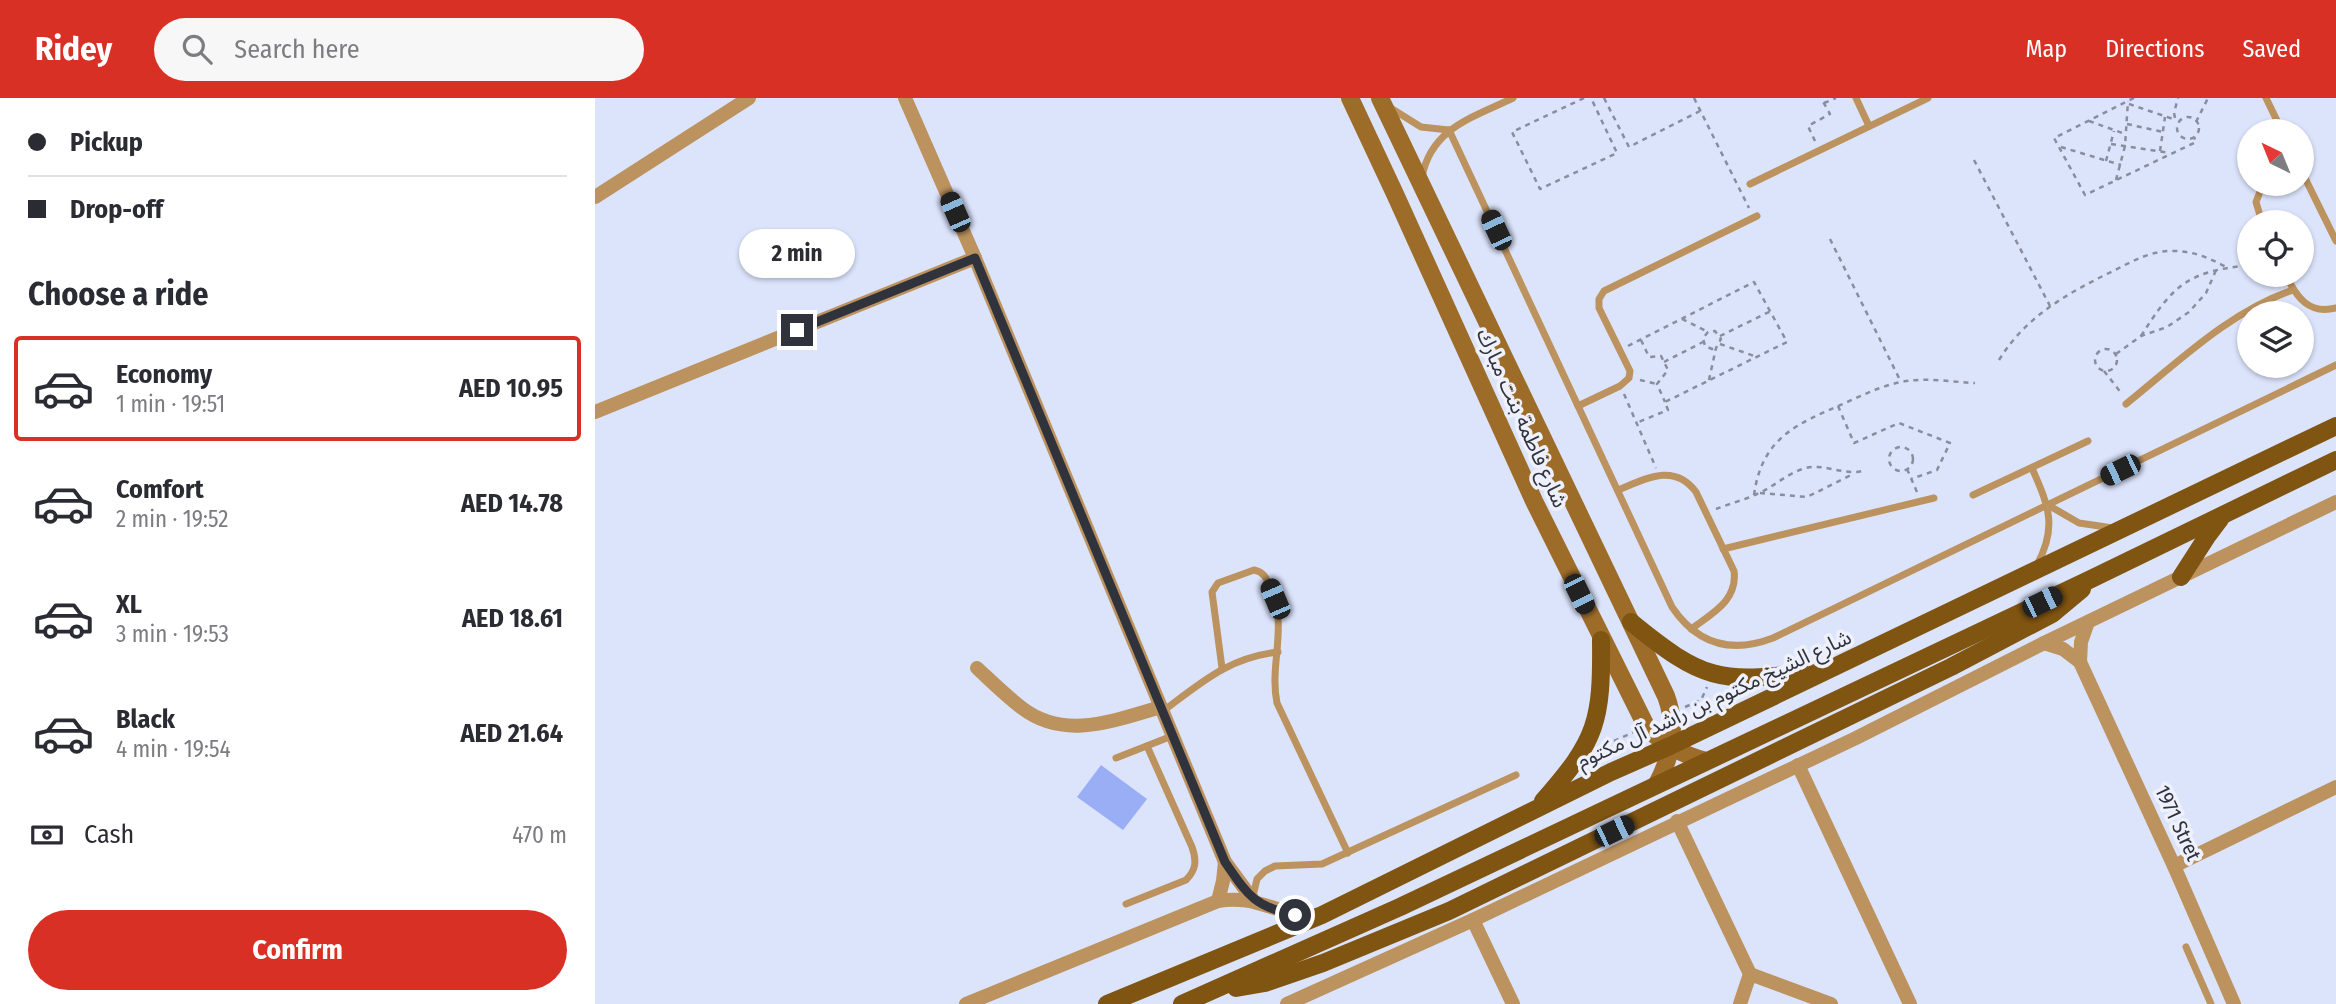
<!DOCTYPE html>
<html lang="en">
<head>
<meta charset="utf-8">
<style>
	body { margin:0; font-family:"Fira Sans Condensed","Noto Sans Arabic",sans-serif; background:#f7f7f7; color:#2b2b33; height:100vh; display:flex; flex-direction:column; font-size:26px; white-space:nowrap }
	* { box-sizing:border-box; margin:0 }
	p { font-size:23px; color:#7c7c81 }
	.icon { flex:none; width:38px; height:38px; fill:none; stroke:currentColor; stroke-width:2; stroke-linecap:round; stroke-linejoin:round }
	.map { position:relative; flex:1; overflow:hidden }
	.drawer { display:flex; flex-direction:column; background:#fff; width:595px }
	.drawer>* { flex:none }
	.hud { display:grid; align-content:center; height:154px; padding:0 28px; background:#fff }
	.needle { width:46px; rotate:317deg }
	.buttons { position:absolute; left:1642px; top:21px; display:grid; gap:14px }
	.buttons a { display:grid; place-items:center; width:77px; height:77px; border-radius:50%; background:#fff; box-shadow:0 2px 5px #0004; font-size:35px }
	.end { position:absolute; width:32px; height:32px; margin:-16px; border:9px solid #30333c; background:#fff; box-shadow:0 0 0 4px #fff }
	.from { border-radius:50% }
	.bubble { position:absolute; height:49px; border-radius:24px; background:#fff; box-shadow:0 2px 5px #0004; font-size:23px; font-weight:700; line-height:49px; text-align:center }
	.car { position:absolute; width:21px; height:42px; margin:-21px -10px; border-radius:9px; box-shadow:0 0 5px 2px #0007; background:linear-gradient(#222 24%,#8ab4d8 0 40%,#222 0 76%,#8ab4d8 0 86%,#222 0) }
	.hud b { display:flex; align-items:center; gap:24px; height:66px; font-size:26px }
	.hud b+b { border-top:2px solid #e1e1e2 }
	.hud i { width:18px; height:18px; background:#2b2b33 }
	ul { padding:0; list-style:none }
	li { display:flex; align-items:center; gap:21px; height:105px; margin:0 14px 10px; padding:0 14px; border:4px solid transparent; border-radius:7px }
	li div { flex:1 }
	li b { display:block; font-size:26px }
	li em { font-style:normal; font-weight:700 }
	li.selected { border-color:#d93025 }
	li>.icon { width:63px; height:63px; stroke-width:1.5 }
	h2 { padding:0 28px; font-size:32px; line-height:84px }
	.pay { display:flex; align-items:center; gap:18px; height:77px; padding:0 28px; font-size:26px }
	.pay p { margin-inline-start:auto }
	.action { display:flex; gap:14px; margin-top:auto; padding:14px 28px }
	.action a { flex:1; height:80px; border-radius:42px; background:#d93025; color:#fff; font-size:28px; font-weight:700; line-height:80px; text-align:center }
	header { display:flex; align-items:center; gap:42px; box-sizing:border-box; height:98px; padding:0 35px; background:#d93025; color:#fff }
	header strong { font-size:33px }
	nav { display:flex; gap:38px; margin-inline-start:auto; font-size:24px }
	.search { width:490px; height:63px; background:#f7f7f7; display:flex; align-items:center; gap:18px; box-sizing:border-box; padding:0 24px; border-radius:38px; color:#7c7c81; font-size:26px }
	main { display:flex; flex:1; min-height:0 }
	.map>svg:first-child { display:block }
	.building { fill:#9aaef5 }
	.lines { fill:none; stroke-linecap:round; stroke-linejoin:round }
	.path { stroke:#898e9f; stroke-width:2.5; stroke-dasharray:5 5; stroke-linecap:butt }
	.lane { stroke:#bc925e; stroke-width:7 }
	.street { stroke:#bc925e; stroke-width:14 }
	.secondary { stroke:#9d6c29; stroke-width:18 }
	.primary { stroke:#805411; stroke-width:18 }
	.route { stroke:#30333c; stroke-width:9 }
	.labels { text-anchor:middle; stroke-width:7; stroke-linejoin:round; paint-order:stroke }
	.street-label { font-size:21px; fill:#30333c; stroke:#eef1fb }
</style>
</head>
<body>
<header>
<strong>Ridey</strong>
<div class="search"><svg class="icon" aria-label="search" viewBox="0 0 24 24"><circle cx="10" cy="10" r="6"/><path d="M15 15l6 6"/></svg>Search here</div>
<nav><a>Map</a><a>Directions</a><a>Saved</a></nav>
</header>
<main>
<section class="drawer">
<div class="hud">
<b><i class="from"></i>Pickup</b>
<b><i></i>Drop-off</b>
</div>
<h2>Choose a ride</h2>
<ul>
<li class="selected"><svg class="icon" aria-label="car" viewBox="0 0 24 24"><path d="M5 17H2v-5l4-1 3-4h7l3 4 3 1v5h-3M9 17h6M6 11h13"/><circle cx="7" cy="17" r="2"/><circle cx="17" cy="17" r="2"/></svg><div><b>Economy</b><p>1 min · 19:51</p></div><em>AED 10.95</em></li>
<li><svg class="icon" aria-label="car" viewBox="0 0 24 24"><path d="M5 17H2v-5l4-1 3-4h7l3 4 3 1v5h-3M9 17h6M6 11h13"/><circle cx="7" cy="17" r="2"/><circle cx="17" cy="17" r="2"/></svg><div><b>Comfort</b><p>2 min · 19:52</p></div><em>AED 14.78</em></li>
<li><svg class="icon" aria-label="car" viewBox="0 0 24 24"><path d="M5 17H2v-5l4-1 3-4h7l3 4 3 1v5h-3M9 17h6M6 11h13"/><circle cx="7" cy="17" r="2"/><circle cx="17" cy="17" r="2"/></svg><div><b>XL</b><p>3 min · 19:53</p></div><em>AED 18.61</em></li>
<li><svg class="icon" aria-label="car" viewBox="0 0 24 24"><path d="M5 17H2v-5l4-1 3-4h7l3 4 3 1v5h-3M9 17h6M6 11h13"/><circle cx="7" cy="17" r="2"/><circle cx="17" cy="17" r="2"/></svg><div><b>Black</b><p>4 min · 19:54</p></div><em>AED 21.64</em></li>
</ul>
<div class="pay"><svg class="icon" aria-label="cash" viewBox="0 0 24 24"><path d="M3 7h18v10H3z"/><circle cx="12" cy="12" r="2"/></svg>Cash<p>470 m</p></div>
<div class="action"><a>Confirm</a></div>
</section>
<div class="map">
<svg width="1741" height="906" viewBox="0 0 1741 906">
	<rect width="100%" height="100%" fill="#dce4fc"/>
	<polygon class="building" points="506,667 552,701 528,732 482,699"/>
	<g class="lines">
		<g class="path">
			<polyline points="989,0 917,34 945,91 1022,55 996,0"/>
			<polyline points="1009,0 1034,49 1105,13"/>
			<polyline points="1099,0 1154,110"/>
			<polyline points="1539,0 1459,40 1490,97 1601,44 1599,39"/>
			<polyline points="1229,5 1241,0"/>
			<polyline points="1534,6 1581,22"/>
			<circle cx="1593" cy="30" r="11"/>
			<polyline points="1580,20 1579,15 1583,0"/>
			<polyline points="1494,23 1530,36"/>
			<polyline points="1601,24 1613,0"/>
			<polyline points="1532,26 1568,34"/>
			<polyline points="1220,43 1213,28 1235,16 1226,0"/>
			<polyline points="1516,46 1575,55"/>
			<polyline points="1466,49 1526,67"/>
			<polyline points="1565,53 1570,19"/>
			<polyline points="1379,62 1455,208"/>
			<polyline points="1511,63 1519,33"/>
			<polyline points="1521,82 1530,48 1533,3"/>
			<polyline points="1235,141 1306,284"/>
			<polyline points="1087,221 1113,234"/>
			<polyline points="1125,238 1176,213"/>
			<path d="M1546,238c33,-52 46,-64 108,-71"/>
			<polyline points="1046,242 1054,259 1066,258 1073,272 1062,286 1070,304"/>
			<polyline points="1125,246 1162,259"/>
			<polyline points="1033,248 1159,184 1192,244 1070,304 1073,312 1041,325"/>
			<circle cx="1511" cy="262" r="11"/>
			<polyline points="1521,256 1546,238 1572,229 1594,214 1611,195 1622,170"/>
			<path d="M1404,262c27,-44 69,-67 114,-89 18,-9 35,-19 56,-20 21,-1 39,6 57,16"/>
			<polyline points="1069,264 1108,244"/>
			<polyline points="1509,273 1527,296"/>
			<polyline points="1045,282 1062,286"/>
			<polyline points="1114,282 1121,250 1126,241 1120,233 1113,234 1108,240 1110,248 1117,251 1121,250"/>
			<polyline points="1029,296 1061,370"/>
			<polyline points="1243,308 1259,345 1304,325 1355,345 1342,372 1316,381"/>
			<circle cx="1306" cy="361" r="12"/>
			<polyline points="1312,371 1322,394"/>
			<polyline points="1165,395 1212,399 1258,376"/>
			<path d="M1159,397c8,-58 43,-71 91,-92 18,-8 36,-17 56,-21 24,-5 50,0 74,1"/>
			<path d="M1121,411c13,-5 28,-9 41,-15 17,-7 30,-21 49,-26 20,-5 39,9 60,2"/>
			<polyline points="1090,609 1106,602 1112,589"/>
			<polyline points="1009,642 1019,643 1039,634"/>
		</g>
		<g class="lane">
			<polyline points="1261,0 1274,28"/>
			<polyline points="1671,0 1687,33"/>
			<polyline points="794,9 826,29 854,32"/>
			<path d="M854,32l223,477c25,37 59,47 101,31l563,-273"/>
			<polyline points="1706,72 1741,143"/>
			<path d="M827,79c9,-49 52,-60 91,-79"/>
			<polyline points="1155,86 1333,0"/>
			<polyline points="1667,124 1661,104 1668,86"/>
			<path d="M1691,177c10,22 23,40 50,33"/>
			<path d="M1531,306c51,-41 104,-93 167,-114"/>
			<polyline points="983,308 1025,288 1034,280 1035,273 1004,210 1004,201 1009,193 1162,118"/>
			<path d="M1437,370c16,37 26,58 5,97"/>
			<path d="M1023,392c27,-11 56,-28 78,2l38,79c4,30 -23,43 -43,58"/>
			<polyline points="1378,397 1493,343"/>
			<polyline points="1453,407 1484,425 1518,430"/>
			<polyline points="1128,451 1339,400"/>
			<path d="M627,570l-10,-76 6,-9 36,-13c11,2 13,10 17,19 17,40 -2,75 6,114l71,150"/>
			<path d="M568,613c39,-29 65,-53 115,-59"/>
			<polyline points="521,660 577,638"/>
			<polyline points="658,798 662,781 670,773 680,768 727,766 921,677"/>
			<path d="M531,806l60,-24c10,-10 11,-19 6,-33l-45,-101"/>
			<polyline points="1591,849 1616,906"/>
		</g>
		<g class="street">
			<polyline points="310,0 380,160 630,764 658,802"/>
			<polyline points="0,99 154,0"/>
			<polyline points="0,314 380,160"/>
			<polyline points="1449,545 1468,551 1485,564 1579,768 1639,906"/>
			<polyline points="1485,564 1486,544 1493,524"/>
			<path d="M382,570c15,14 29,28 45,40 43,33 93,12 139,-1"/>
			<polyline points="1203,667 1315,906"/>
			<polyline points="1082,723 1155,876"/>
			<polyline points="1579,768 1741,689"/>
			<polyline points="623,803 628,783 630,764"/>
			<polyline points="878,822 918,906"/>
			<path d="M371,906l252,-103c39,-7 59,15 99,14"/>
			<polyline points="692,906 878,822 1261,640 1449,545 1741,404"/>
			<polyline points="1145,906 1155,876 1236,906"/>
		</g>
		<g class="secondary">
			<path d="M755,0l45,96 139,307 112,225c16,18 37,29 60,35"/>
			<path d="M785,0l286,598c11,29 6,60 -9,88"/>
		</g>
		<g class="primary">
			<polyline points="1586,479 1613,437 1625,421"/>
			<path d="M1036,524c71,58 88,62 178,50"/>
			<path d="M948,703c54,-61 59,-80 58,-161"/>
			<polyline points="641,890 670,885 728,865 854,813 1356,569 1457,516 1487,491"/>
			<polyline points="512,906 727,817 1016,674 1075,648 1741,328"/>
			<polyline points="587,906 805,809 1494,482 1741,362"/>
		</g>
	</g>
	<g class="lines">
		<path class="route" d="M202,232l178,-72 250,604c22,32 29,45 70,53"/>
	</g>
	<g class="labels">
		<g class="street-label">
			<text transform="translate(927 320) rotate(66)" y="7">شارع فاطمة بنت مبارك</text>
			<text transform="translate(1119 601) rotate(-25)" y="7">شارع الشيخ مكتوم بن راشد آل مكتوم</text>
			<text transform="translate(1583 725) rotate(65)" y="7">1971 Stret</text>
		</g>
	</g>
</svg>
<div class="buttons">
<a><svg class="needle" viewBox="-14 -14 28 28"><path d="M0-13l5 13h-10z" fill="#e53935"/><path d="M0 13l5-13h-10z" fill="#7c7c81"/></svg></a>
<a><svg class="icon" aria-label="locate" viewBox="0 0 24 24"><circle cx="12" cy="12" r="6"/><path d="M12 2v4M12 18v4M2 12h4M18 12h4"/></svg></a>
<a><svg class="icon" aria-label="layers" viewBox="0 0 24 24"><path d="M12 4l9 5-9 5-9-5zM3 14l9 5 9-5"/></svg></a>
</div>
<i class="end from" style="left:700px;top:817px"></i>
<i class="end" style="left:202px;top:232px"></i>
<div class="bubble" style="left:144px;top:131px;width:116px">2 min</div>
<i class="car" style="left:360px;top:114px;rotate:336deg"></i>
<i class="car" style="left:901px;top:132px;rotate:335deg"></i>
<i class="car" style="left:1525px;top:372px;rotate:244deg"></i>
<i class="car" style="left:984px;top:496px;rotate:154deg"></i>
<i class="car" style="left:680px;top:501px;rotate:337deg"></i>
<i class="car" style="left:1447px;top:504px;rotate:64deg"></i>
<i class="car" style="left:1019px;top:733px;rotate:64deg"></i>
</div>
</main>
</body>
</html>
